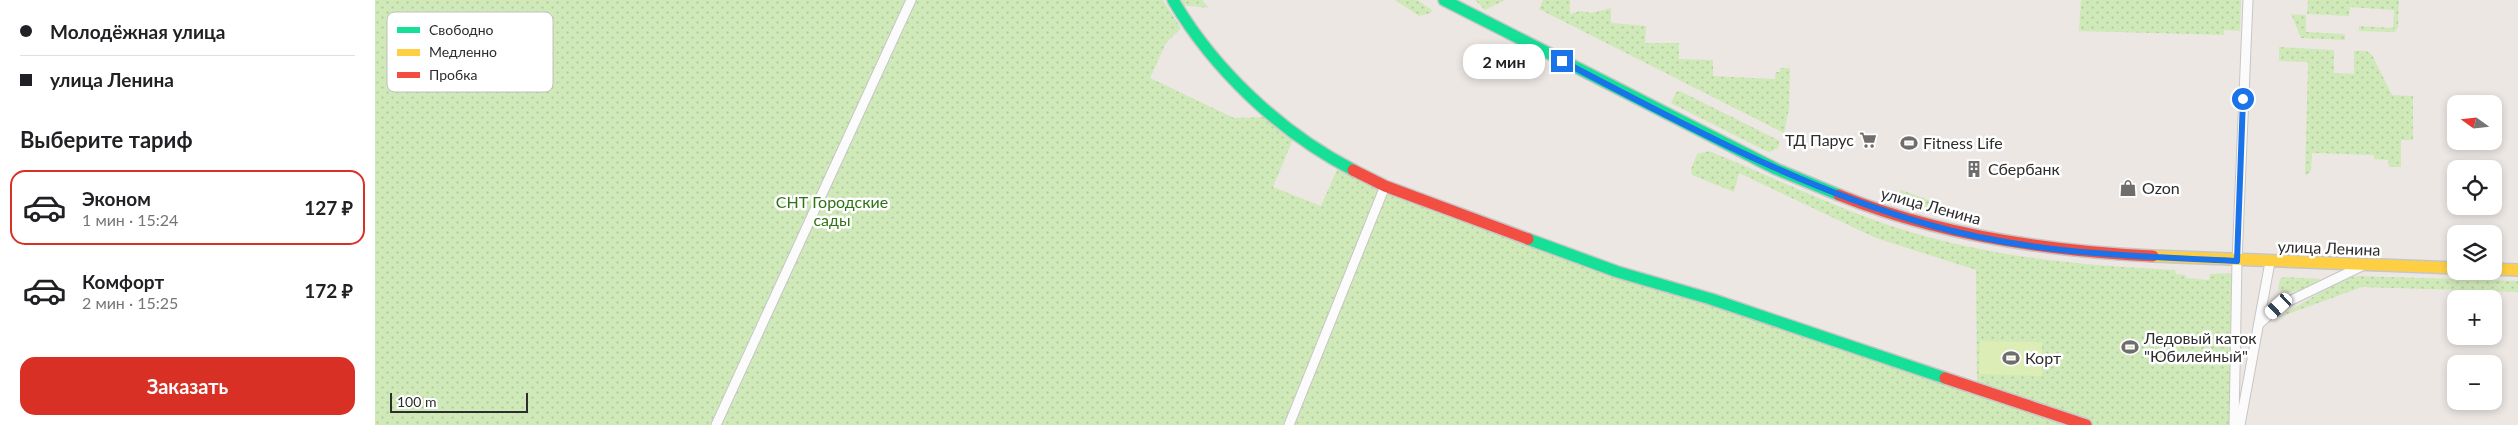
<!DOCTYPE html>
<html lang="ru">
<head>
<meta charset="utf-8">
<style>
	body { margin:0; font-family:Lato,sans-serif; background:#f2f2f2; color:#202124; height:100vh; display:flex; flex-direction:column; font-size:19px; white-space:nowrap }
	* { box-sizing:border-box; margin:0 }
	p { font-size:16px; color:#757577 }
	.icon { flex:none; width:28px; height:28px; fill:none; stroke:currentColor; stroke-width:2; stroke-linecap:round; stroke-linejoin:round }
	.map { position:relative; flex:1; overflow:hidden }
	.details { display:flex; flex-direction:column; background:#fff; width:375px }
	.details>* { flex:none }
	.hud { display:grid; align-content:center; height:110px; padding:0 20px; background:#fff }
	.needle { width:32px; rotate:285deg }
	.tools { position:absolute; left:2072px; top:95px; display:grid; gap:10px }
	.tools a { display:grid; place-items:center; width:55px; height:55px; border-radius:10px; background:#fff; box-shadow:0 2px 8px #0003; font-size:25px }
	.scale { position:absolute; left:15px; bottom:12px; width:138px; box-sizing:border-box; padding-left:5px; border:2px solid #2d2d2d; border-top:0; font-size:14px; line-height:18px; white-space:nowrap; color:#2d2d2d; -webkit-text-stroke:4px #fff; paint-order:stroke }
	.end { position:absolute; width:22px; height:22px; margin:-11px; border:6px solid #1a73e8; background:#fff; box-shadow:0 0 0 2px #fff }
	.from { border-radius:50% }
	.bubble { position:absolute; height:35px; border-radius:15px; background:#fff; box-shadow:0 2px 8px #0003; font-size:16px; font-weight:700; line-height:35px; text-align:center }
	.car { position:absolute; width:15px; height:30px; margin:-15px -8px; border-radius:6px; box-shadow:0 0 4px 1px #0007; background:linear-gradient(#fff 24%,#345 0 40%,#fff 0 76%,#345 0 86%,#fff 0) }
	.hud b { display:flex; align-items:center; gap:18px; height:48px; font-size:19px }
	.hud b+b { border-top:1px solid #e0e0e0 }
	.hud i { width:12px; height:12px; background:#202124 }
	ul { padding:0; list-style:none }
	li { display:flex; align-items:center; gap:15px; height:75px; margin:0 10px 8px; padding:0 10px; border:2px solid transparent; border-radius:15px }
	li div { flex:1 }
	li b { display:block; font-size:19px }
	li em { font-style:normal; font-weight:700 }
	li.active { border-color:#d93025 }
	li>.icon { width:45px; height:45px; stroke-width:1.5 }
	h2 { padding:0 20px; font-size:22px; line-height:60px }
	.cta { display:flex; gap:10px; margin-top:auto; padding:10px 20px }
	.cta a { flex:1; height:58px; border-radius:15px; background:#d93025; color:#fff; font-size:20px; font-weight:700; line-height:58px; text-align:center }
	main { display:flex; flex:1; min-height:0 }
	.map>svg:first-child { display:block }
	.grass { fill:url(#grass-dots) }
	.pitch { fill:#ddedb6 }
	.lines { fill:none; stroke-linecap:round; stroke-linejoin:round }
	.street-casing { stroke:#c7c6c6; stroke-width:11 }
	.fast-casing { stroke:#c7c6c6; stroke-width:14 }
	.slow-casing { stroke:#c7c6c6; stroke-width:14 }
	.jam-casing { stroke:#c7c6c6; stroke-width:14 }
	.street { stroke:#fcfbfb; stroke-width:9 }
	.fast { stroke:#16e098; stroke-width:11 }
	.slow { stroke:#ffcf43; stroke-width:11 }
	.jam { stroke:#f24e42; stroke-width:11 }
	.route { stroke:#1a73e8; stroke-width:6 }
	.labels { text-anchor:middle; stroke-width:5; stroke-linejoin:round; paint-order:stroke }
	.poi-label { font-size:16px; fill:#2d2d2d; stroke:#fff; text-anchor:start }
	.park-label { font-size:16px; fill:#2e7314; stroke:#fff }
	.street-label { font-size:16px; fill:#2d2d2d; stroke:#fff }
	.key { fill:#fff; stroke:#c0c0c0; stroke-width:1 }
	.key-label { font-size:14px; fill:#2d2d2d }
</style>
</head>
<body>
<main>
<section class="details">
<div class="hud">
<b><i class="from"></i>Молодёжная улица</b>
<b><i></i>улица Ленина</b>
</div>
<h2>Выберите тариф</h2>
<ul>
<li class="active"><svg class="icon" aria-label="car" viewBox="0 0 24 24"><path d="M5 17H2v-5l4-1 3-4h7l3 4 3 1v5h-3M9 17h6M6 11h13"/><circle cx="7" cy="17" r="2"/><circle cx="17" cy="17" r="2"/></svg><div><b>Эконом</b><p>1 мин · 15:24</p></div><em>127 ₽</em></li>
<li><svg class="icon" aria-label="car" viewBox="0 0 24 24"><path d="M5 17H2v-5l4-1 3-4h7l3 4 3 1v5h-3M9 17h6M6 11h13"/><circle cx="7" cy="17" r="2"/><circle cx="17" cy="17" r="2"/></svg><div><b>Комфорт</b><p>2 мин · 15:25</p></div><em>172 ₽</em></li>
</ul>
<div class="cta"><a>Заказать</a></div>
</section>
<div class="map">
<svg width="2143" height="425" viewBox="0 0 2143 425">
	<defs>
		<pattern id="grass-dots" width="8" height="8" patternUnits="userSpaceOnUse" patternTransform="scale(1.25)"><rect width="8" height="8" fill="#d0e9b9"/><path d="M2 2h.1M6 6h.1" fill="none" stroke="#b3c89f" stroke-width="1.8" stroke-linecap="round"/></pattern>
	</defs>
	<rect width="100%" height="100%" fill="#ece7e3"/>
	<g class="grass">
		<path d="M0,0h788l18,28 -15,15 -16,35 84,40 30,-1 29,22 -20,48 48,19 19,-43 164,66 473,160 -1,-119 -100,-32 -137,-65 -5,19 -42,-17 -1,-6 6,-15 12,-3c74,30 141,65 219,86 81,22 164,29 247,33l1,4 10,1v3l23,2 1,-6 27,-1 -3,152h-1859z"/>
		<polygon points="804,0 827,0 834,8 806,5"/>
		<polygon points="1020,0 1042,0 1057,10 1056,13 1044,16"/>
		<polygon points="1100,0 1130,0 1110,10"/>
		<polygon points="1168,0 1195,0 1195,14 1205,11 1217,13 1236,8 1236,23 1271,26 1270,43 1304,43 1304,59 1338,60 1338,76 1400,79 1401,72 1405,72 1405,68 1415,68 1414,109 1409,133 1164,9"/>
		<polygon points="1706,0 1866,0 1865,31 1849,30 1849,35 1704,31"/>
		<polygon points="1933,0 2024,0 2023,27 2020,32 1984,31 1984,26 2018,28 2019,10 1975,7 1974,16 1932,14"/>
		<polygon points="1916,14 1931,15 1931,32 1970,34 1970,40 1926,38"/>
		<polygon points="1904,47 1959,50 1959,73 1979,74 1979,51 1992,51 1997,55 2017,95 2038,96 2038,140 2026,140 2026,167 2014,167 2013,160 1999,159 1999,155 1937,153 1936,171 1930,176 1933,62 1904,61"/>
		<polygon points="1305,91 1405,141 1403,148 1395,152 1389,150 1296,103 1301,92"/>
		<polygon points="1526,190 1556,201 1553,212 1533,208 1535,200 1524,196"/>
		<polygon points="1981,276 2143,281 2143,292 1987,287 1902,318 1968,279"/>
		<path d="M1909,277l37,2c-15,9 -27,18 -43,10l2,-10z"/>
	</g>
	<polygon class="pitch" points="1605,341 1667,342 1667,376 1604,374"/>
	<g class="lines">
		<g class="street-casing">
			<g id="street">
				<polyline points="1884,324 1904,306 1987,266"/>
				<polyline points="341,425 536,0"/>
				<polyline points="914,425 1010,186"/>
				<polyline points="1859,425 1862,261 1873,0"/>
				<polyline points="1865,425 1895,262"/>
			</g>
		</g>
		<g class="fast-casing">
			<g id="fast">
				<path d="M798,0c41,70 108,133 180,170"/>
				<polyline points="1069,0 1401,169 1464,195"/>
				<polyline points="1153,239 1243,272 1336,299 1570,378"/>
			</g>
		</g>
		<g class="slow-casing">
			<g id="slow">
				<polyline points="1778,256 2081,268"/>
				<polyline points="2119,269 2143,270"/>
			</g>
		</g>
		<g class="jam-casing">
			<g id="jam">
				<polyline points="978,170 1010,186 1153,239"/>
				<path d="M1464,195c99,40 208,56 314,61"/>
				<polyline points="1570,378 1711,425"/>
			</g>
		</g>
		<use href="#street" class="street"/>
		<use href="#fast" class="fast"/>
		<use href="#slow" class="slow"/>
		<use href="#jam" class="jam"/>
	</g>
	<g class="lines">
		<path class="route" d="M1187,61c119,62 239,128 368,164 100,29 205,31 307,36l6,-162"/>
	</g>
	<defs>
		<g id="supermarket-bare" transform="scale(1.35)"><path d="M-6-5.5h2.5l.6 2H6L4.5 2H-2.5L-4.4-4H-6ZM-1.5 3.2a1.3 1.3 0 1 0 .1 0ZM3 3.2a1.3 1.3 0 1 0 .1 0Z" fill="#706e6d" stroke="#fff" stroke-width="2.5" paint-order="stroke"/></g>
		<g id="stadium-bare" transform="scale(1.35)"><path d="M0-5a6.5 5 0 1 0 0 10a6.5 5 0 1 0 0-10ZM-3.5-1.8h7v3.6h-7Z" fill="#706e6d" stroke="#fff" stroke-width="2.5" paint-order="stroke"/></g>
		<g id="building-bare" transform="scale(1.35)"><path d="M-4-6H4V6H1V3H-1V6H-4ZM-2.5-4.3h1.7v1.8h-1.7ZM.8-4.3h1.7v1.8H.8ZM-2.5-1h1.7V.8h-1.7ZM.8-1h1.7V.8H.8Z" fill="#706e6d" stroke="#fff" stroke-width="2.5" paint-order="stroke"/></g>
		<g id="shop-bare" transform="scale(1.35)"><path d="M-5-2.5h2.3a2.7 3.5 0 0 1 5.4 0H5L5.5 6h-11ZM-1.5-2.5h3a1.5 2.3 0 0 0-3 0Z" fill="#706e6d" stroke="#fff" stroke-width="2.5" paint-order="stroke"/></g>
	</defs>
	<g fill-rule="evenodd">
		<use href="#supermarket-bare" x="1493" y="140"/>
		<use href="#stadium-bare" x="1534" y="143"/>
		<use href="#building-bare" x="1599" y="169"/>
		<use href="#shop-bare" x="1753" y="188"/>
		<use href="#stadium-bare" x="1755" y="347"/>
		<use href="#stadium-bare" x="1636" y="358"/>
	</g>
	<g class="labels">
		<g class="poi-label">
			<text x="1479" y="146" text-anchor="end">ТД Парус</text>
			<text x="1548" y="149">Fitness Life</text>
			<text x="1613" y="175">Сбербанк</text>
			<text x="1767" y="194">Ozon</text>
			<text x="1769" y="344">Ледовый каток<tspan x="1769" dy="18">"Юбилейный"</tspan></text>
			<text x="1650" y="364">Корт</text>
		</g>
		<g class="park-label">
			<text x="457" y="208">СНТ Городские<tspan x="457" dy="18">сады</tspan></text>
		</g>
		<g class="street-label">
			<text transform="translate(1556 206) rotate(15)" y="6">улица Ленина</text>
			<text transform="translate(1954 248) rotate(2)" y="6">улица Ленина</text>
		</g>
	</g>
	<rect x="12" y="12" width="166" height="80" rx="8" class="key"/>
	<rect x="22" y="27" width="23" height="6" fill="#16e098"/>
	<rect x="22" y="49" width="23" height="7" fill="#ffcf43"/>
	<rect x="22" y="72" width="23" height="6" fill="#f24e42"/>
	<g class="key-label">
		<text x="54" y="35">Свободно</text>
		<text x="54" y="57">Медленно</text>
		<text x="54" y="80">Пробка</text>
	</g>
</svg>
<div class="tools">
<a><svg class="needle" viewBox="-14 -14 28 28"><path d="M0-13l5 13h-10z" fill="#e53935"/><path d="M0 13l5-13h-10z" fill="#757577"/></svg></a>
<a><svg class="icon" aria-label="locate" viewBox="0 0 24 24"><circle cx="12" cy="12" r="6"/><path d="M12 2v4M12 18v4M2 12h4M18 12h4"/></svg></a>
<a><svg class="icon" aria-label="layers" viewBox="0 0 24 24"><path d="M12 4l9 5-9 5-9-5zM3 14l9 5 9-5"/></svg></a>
<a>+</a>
<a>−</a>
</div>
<div class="scale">100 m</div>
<i class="end from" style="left:1868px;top:99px"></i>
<i class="end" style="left:1187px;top:61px"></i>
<div class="bubble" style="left:1088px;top:44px;width:82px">2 мин</div>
<i class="car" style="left:1904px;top:306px;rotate:228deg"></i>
</div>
</main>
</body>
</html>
